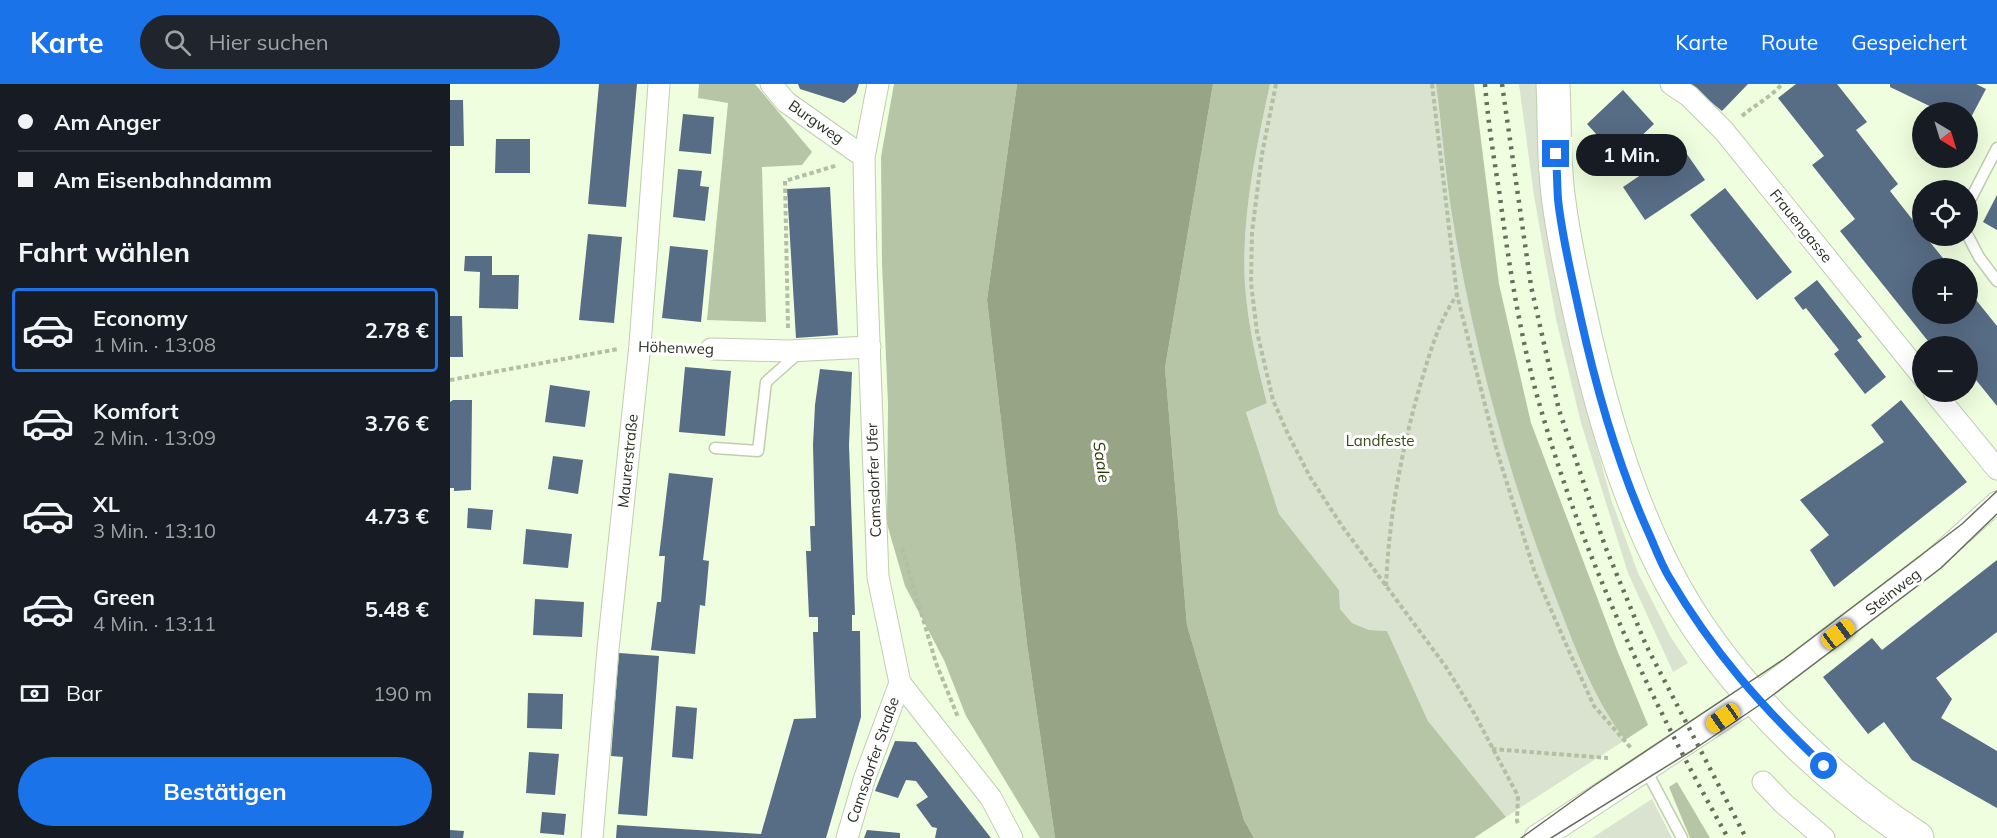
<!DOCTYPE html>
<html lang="de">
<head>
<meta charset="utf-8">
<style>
	body { margin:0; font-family:Mulish,sans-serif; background:#20242c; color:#f1f3f6; height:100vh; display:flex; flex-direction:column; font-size:22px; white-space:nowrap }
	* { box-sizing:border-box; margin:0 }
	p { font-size:20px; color:#9ea1a6 }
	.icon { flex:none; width:33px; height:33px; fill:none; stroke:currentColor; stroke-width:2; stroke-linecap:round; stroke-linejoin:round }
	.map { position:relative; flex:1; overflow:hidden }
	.side { display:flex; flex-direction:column; background:#171b24; width:450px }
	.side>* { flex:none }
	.top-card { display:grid; align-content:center; height:132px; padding:0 18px; background:#171b24 }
	.needle { width:39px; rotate:142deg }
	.controls { position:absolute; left:1462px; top:18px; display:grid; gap:12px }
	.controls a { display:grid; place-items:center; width:66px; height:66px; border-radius:50%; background:#171b24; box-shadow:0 6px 24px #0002; font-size:30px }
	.end { position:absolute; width:27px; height:27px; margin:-14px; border:8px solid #1a73e8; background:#fff; box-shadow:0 0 0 3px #fff }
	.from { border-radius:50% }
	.bubble { position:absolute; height:42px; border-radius:21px; background:#171b24; box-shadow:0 6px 24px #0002; font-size:20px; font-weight:700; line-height:42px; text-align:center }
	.car { position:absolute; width:18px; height:36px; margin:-18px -9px; border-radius:8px; box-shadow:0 0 4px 2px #0007; background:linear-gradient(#f5c518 24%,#345 0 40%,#f5c518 0 76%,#345 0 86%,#f5c518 0) }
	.top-card b { display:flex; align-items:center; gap:21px; height:57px; font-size:22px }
	.top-card b+b { border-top:2px solid #363941 }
	.top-card i { width:15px; height:15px; background:#f1f3f6 }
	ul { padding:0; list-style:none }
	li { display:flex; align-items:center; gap:18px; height:84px; margin:0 12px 9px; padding:0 6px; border:3px solid transparent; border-radius:6px }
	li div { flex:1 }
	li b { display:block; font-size:22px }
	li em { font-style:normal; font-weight:700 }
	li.selected { border-color:#1a73e8 }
	li>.icon { width:54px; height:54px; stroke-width:1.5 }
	h2 { padding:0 18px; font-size:27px; line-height:72px }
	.pay { display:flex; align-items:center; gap:15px; height:66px; padding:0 18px; font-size:22px }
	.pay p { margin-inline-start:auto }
	.primary-button { display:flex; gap:12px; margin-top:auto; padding:12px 18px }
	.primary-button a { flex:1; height:69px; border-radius:36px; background:#1a73e8; color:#fff; font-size:24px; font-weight:700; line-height:69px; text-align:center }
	header { display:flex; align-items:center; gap:36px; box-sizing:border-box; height:84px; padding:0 30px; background:#1a73e8; color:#fff }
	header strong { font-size:28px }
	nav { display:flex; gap:33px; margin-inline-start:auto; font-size:21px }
	.search { width:420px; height:54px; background:#20242c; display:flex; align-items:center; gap:15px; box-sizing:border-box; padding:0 21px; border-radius:33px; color:#9ea1a6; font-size:22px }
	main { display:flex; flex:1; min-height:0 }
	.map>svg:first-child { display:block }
	.green { fill:#d9e3cf }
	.forest { fill:#b6c5a5 }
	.water { fill:#97a586 }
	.building { fill:#576c85 }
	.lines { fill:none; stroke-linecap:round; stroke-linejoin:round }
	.service-casing { stroke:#c0ceb0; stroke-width:13 }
	.minor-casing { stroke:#c0ceb0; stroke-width:23 }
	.tertiary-casing { stroke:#c0ceb0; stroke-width:29 }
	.primary-casing { stroke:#c0ceb0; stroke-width:35 }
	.path { stroke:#b3bfa5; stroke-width:4; stroke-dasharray:4.5 3; stroke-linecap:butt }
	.service { stroke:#fff; stroke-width:10 }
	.minor { stroke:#fff; stroke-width:21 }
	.tertiary { stroke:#fff; stroke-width:27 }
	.primary { stroke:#fff; stroke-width:33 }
	.tram { stroke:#666f5c; stroke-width:1.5 }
	.rail { stroke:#666f5c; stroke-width:4.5; stroke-dasharray:3 6; stroke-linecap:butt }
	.route { stroke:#1a73e8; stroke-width:8 }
	.labels { text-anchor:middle; stroke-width:6; stroke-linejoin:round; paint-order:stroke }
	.street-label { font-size:15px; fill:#292f23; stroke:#fff }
	.park-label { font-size:15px; fill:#364918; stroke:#fff }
	.water-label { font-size:16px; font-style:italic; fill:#283a07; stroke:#fff }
</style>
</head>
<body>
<header>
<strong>Karte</strong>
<div class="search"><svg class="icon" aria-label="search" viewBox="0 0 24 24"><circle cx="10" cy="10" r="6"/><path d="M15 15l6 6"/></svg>Hier suchen</div>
<nav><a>Karte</a><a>Route</a><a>Gespeichert</a></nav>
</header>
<main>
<section class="side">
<div class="top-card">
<b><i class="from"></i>Am Anger</b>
<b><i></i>Am Eisenbahndamm</b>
</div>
<h2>Fahrt wählen</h2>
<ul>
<li class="selected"><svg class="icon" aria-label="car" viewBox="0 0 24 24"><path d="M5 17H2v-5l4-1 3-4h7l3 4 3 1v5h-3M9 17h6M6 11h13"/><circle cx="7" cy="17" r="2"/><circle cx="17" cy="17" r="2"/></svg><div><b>Economy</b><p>1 Min. · 13:08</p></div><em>2.78 €</em></li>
<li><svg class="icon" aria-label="car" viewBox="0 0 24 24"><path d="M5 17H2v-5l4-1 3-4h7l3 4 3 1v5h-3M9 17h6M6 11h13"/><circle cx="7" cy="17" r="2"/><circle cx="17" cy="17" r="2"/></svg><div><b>Komfort</b><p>2 Min. · 13:09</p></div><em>3.76 €</em></li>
<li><svg class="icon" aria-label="car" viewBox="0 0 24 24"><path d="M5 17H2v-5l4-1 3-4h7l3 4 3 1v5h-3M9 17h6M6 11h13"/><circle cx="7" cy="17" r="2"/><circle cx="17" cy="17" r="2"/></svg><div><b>XL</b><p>3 Min. · 13:10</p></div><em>4.73 €</em></li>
<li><svg class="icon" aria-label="car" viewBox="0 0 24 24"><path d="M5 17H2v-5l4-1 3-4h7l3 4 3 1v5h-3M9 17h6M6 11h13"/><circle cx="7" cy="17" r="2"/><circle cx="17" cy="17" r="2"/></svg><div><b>Green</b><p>4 Min. · 13:11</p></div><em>5.48 €</em></li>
</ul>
<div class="pay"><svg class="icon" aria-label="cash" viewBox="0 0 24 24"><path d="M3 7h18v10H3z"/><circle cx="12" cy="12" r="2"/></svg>Bar<p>190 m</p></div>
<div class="primary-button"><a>Bestätigen</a></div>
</section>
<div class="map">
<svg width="1547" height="754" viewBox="0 0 1547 754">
	<rect width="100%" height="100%" fill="#effede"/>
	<g class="green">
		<path d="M820,0h166c6,44 9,88 16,131 22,131 56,259 104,382 19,50 36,100 69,143l-119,77 -78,-96 -41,-90 -18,-1 -17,-7 -12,-14 -1,-19 -60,-76 -33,-103 21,-9c-10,-38 -19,-77 -22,-117 -4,-68 11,-135 25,-201z"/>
		<polygon points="1069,0 1093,0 1133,313 1161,415 1188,489 1220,552 1238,579 1223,588 1178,489 1131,339 1106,235 1084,112"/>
		<polygon points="1202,715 1222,754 1142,754"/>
	</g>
	<g class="forest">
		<polygon points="249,0 305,0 362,68 352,81 312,83 316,238 257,236 278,19 248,14"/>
		<polygon points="444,0 567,0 537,216 577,560 605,754 590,754 516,632 494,576 455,502 437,440 438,320 432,179 431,73"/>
		<path d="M763,0h57c-14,66 -29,133 -25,201 3,40 12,79 22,118l-21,9 33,102 60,76 1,19 12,14 17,7 18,1 41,90 78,96 -32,21h-220l-10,-18 -57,-195 -22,-257z"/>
		<path d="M986,0h38l25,200 32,139 86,227 31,75 -23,15c-34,-45 -51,-96 -71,-147 -47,-122 -81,-249 -102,-378 -7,-43 -10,-87 -16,-131z"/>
		<polygon points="1227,698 1260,754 1240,754 1219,703"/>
	</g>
	<polygon class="water" points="567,0 763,0 715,284 737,541 794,736 804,754 605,754 577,560 537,216"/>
	<g class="building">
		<polygon points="149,0 187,0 176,123 138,120"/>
		<polygon points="348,0 409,0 406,9 394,19 350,5"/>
		<polygon points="1239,0 1298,0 1272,27"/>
		<polygon points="1346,0 1387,0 1417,38 1406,46 1448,100 1440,107 1473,149 1473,152 1475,152 1501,184 1473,184 1473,230 1518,230 1518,206 1547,242 1547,322 1518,286 1518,262 1482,262 1390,147 1405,135 1362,81 1374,72 1328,14"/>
		<polygon points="1440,0 1526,0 1536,5 1518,39 1518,28 1492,28 1440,3"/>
		<polygon points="1173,6 1204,40 1168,74 1137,40"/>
		<polygon points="0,16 13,16 14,62 0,62"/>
		<polygon points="233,30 264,33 261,70 229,67"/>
		<polygon points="46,55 80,55 80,89 45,89"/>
		<polygon points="1232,63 1255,96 1195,136 1173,103"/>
		<polygon points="228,85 252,87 250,102 259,103 255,137 223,133"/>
		<polygon points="380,103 388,251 346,254 337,105"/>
		<polygon points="1275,104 1342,188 1307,216 1240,131"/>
		<polygon points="1547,111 1547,146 1533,138"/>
		<polygon points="138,150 172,153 164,239 129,236"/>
		<polygon points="220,162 258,166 251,238 212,234"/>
		<polygon points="15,172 42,172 42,191 69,191 68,225 29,224 30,188 14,187"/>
		<polygon points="1367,196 1412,253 1407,256 1436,293 1415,310 1384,270 1389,266 1356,224 1353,226 1344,214"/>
		<polygon points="0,232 12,232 13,273 0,273"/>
		<polygon points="235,283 281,287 275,352 229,348"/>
		<polygon points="370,285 402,288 399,361 405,531 402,531 402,547 410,547 411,633 376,754 166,754 167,741 311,750 344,635 366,634 363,548 368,548 368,533 359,533 356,467 361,467 360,442 365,442 363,361 365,321"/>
		<polygon points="100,301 140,307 135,343 95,338"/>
		<polygon points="3,316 22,316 21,406 4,407 4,404 0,404 0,318"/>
		<polygon points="1451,316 1517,398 1384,503 1360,466 1379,451 1350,416 1434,358 1421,341"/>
		<polygon points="103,372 133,376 128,410 98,405"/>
		<polygon points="219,389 263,394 253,476 259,477 255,522 250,521 245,570 201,566 207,518 211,518 215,472 209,472"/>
		<polygon points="18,424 43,426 41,446 17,444"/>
		<polygon points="76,445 122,450 118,484 73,480"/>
		<polygon points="1547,476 1547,548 1486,594 1502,615 1491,634 1547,667 1547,724 1462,676 1434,638 1418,650 1373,593 1422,554 1432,566"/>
		<polygon points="85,515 134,518 132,553 83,551"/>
		<polygon points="169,569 209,572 197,732 168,730 173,673 161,672"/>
		<polygon points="78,609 113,610 112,645 77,644"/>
		<polygon points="226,622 247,624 243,675 222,673"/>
		<polygon points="445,657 466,658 541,754 485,754 487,744 482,743 466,721 478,713 466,697 456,696 448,714 425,707"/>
		<polygon points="79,668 109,670 105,711 76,709"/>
		<polygon points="92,728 116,730 114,751 90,749"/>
		<polygon points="0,746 14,747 13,754 0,754"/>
		<polygon points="417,746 450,749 450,754 414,754"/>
	</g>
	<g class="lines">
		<g class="service-casing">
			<g id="service">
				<polyline points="1518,120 1547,64"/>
				<polyline points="1518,152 1529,173 1547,197"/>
				<polyline points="265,364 308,367 316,298 350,268"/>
				<polyline points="1195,684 1232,754"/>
			</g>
		</g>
		<g class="minor-casing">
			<g id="minor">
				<polyline points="321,0 336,18 414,73"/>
				<polyline points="428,0 414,73 416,179 428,493 450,599 541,714 562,754"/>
				<polyline points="1221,0 1239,12 1274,47 1473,293"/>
				<polyline points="261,265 338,267 420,263"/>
				<polyline points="1484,308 1547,385"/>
				<polyline points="1304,612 1476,482 1547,418"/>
				<polyline points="1313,698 1333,719 1374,754"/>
				<polyline points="142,754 158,565 190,261 209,0"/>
				<polyline points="397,754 415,693 450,599"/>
			</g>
		</g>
		<g class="tertiary-casing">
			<polyline id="tertiary" points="1088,754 1304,612"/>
		</g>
		<g class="primary-casing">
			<path id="primary" d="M1103,0c2,39 0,79 6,118 5,40 14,80 23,120 19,86 44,173 85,252 53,103 154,202 250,264"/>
		</g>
		<g class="path">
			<polyline points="826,0 812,70 802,148 801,199 807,248 823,316 837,348 860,393 892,442 996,583 1024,629 1068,712 1067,737 1068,739"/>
			<polyline points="982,0 1007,211 1046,364 1085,489 1119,567 1144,622 1181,664"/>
			<path d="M1292,32c13,-11 29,-19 40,-32"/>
			<polyline points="338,244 335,97 388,81"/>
			<polyline points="211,262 239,264"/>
			<polyline points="0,296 168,265"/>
			<polyline points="452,464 486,579 508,633"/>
			<path d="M936,502c3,-71 16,-139 36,-207 9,-30 17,-58 35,-84"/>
			<polyline points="1042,665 1158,674"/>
		</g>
		<use href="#service" class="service"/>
		<use href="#minor" class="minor"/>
		<use href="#tertiary" class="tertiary"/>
		<use href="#primary" class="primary"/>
		<g class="tram">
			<polyline points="1071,754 1142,703 1334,575 1512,440 1547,407"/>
			<polyline points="1101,754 1243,666 1311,620 1491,484 1547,430"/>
		</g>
		<g class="rail">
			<path d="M1035,0c3,38 9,75 15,113 10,76 22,152 45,226 43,145 109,283 183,415"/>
			<polyline points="1052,0 1081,202 1109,326 1155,462 1196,561 1296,754"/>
		</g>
	</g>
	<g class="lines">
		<path class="route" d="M1106,70c1,15 1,30 2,45 4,39 14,78 22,116 16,73 36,144 66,212 8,17 14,35 23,50 44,75 92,129 155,189"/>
	</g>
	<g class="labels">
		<g class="street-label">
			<text transform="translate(366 38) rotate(35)" y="5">Burgweg</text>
			<text transform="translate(1351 142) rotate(51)" y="5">Frauengasse</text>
			<text transform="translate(226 264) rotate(2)" y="5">Höhenweg</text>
			<text transform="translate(178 377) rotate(-84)" y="5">Maurerstraße</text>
			<text transform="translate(424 396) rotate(-92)" y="5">Camsdorfer Ufer</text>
			<text transform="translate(1443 508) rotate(-38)" y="5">Steinweg</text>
			<text transform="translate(423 676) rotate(-71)" y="5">Camsdorfer Straße</text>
		</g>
		<g class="park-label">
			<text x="930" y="362">Landfeste</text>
		</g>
		<g class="water-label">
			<text transform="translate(652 378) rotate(82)" y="6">Saale</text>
		</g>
	</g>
</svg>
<div class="controls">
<a><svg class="needle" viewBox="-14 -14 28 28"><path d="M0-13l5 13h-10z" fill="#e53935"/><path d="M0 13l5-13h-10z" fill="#9ea1a6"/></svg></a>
<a><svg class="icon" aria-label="locate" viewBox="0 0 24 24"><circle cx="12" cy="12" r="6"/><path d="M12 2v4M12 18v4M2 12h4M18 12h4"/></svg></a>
<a>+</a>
<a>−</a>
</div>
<i class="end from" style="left:1374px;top:682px"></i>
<i class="end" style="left:1106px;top:70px"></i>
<div class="bubble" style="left:1126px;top:50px;width:111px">1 Min.</div>
<i class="car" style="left:1388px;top:550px;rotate:53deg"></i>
<i class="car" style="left:1273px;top:634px;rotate:235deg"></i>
</div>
</main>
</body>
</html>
